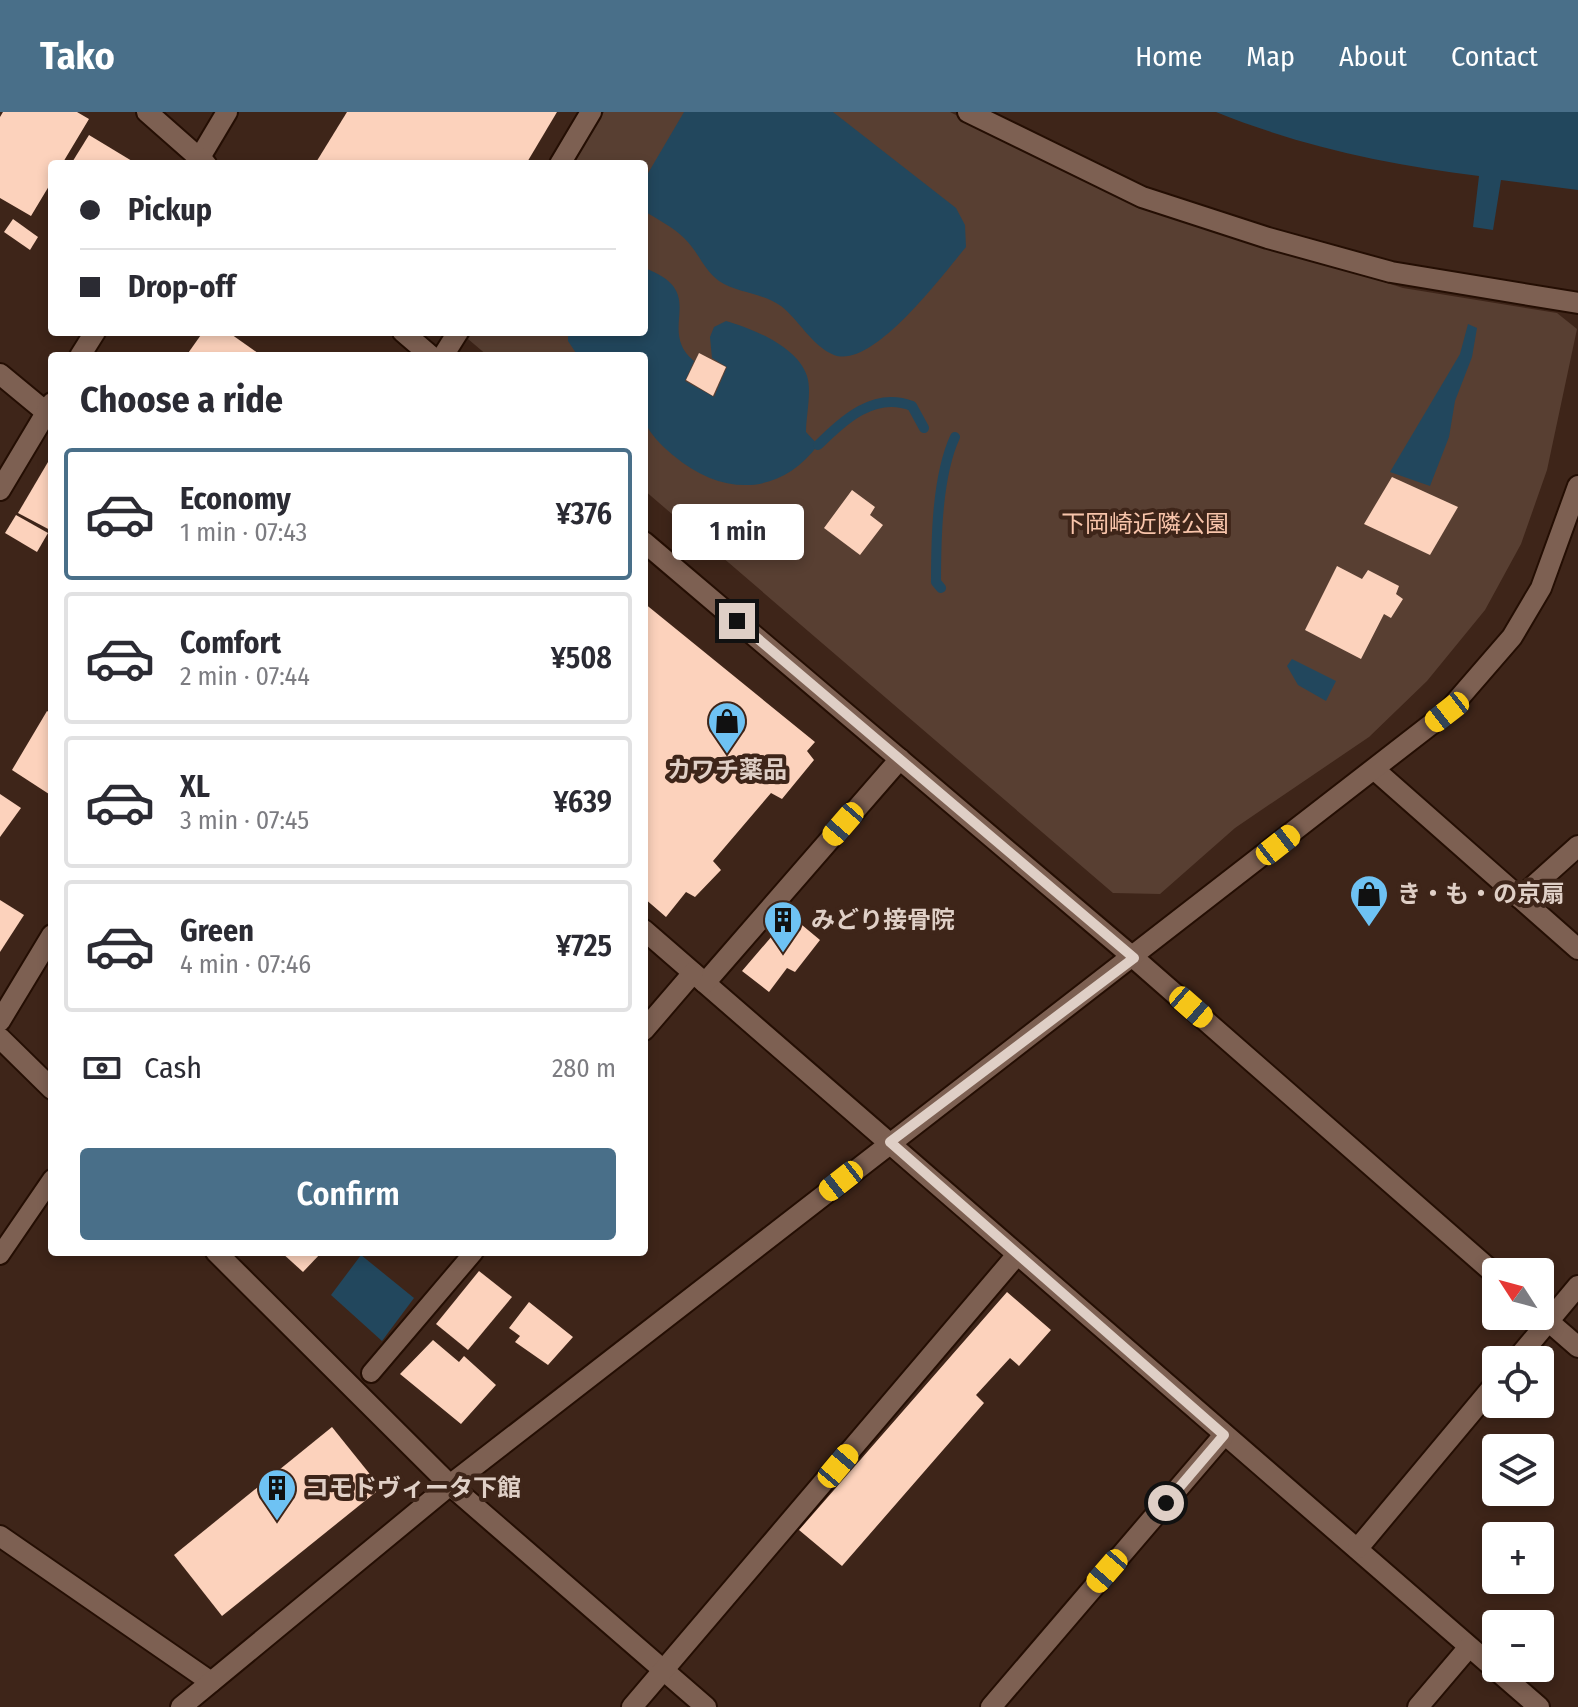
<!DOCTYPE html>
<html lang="en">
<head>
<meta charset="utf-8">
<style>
	body { margin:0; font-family:"Fira Sans Condensed","Noto Sans JP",sans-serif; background:#f7f7f7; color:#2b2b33; height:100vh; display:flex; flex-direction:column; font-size:30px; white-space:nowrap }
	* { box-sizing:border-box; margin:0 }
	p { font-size:26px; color:#7c7c81 }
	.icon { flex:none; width:44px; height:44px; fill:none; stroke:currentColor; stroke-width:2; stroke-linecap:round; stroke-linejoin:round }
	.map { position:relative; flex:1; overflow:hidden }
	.panel { position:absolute; left:48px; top:240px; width:600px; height:904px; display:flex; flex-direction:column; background:#fff; border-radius:8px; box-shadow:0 4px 12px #0003 }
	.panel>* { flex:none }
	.banner { position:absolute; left:48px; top:48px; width:600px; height:176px; border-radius:8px; box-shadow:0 4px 12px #0003; display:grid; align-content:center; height:176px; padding:0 32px; background:#fff }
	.needle { width:52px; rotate:306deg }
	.tools { position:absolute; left:1482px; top:1146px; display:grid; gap:16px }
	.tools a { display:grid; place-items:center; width:72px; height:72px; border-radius:8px; background:#fff; box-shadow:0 4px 12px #0003; font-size:40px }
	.end { position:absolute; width:36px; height:36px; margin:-18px; border:10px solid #dfcfc6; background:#111; box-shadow:0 0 0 4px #111 }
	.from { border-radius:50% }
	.bubble { position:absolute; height:56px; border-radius:8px; background:#fff; box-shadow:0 4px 12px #0003; font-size:26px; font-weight:600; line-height:56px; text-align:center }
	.car { position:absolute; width:24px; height:48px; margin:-24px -12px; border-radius:10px; box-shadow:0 0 6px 2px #0007; background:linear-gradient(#f5c518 24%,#345 0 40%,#f5c518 0 76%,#345 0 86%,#f5c518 0) }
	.banner b { display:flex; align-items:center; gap:28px; height:76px; font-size:30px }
	.banner b+b { border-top:2px solid #e1e1e2 }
	.banner i { width:20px; height:20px; background:#2b2b33 }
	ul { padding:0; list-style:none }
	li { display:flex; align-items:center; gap:24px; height:132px; margin:0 16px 12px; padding:0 16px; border:4px solid #e1e1e2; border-radius:8px }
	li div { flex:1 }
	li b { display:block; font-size:30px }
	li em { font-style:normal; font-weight:600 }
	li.selected { border-color:#496f89 }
	li>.icon { width:72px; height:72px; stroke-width:1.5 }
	h2 { padding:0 32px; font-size:36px; line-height:96px }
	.pay { display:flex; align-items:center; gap:20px; height:88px; padding:0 32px; font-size:30px }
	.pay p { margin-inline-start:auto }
	.cta { display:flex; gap:16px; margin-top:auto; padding:16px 32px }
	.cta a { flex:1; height:92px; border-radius:8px; background:#496f89; color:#fff; font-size:32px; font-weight:600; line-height:92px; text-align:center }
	header { display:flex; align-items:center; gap:48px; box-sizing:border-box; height:112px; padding:0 40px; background:#496f89; color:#fff }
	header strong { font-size:38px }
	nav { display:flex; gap:44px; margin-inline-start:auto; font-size:28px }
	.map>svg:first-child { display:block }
	.green { fill:#583f32 }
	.water { fill:#22475d }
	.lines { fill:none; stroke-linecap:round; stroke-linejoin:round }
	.stream { stroke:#22475d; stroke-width:10 }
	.building { fill:#fcd2bc }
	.service-casing { stroke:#240e03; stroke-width:22 }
	.minor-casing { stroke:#240e03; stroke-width:24 }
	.tertiary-casing { stroke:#240e03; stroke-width:24 }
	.service { stroke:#7d6052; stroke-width:18 }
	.minor { stroke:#7d6052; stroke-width:20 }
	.tertiary { stroke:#7d6052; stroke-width:20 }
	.route { stroke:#dfcfc6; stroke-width:10 }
	.labels { text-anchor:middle; stroke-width:8; stroke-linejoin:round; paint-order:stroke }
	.park-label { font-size:24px; fill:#f8c4aa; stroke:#3e2519 }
	.poi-label { font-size:24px; font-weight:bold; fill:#dfcfc6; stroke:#3e2519; text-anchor:start }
</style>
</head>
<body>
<header>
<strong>Tako</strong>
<nav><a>Home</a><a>Map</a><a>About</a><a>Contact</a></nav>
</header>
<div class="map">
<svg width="1578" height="1595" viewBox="0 0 1578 1595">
	<rect width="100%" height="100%" fill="#3e2519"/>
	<polygon class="green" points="604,0 950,0 1127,89 1403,176 1557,201 1577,217 1547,358 1521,432 1485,498 1427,569 1369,625 1235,716 1160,782 1113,781 644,378 644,244 488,244 468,227 473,220 644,220 644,52 573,52"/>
	<g class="water">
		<path d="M684,0h149l123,96 9,17 1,22c-22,26 -93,123 -132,108 -22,-9 -35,-35 -53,-49 -18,-13 -44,-13 -62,-25 -16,-12 -21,-30 -35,-43 -11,-11 -27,-19 -40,-27v-31z"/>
		<path d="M1216,0h362v78l-77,-10 -8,50 -20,-3 6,-51c-90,-11 -179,-30 -263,-64z"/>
		<path d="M644,156c67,24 11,61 50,93l-9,20 29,16 13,-30 -15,-9 -2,-21 4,-10 12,-6c27,8 71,25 81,55 5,15 -1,40 -1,56l12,13c-39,52 -96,51 -144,11 -11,-9 -27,-24 -30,-38 -4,-18 0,-43 0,-62h-66l-10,-15v-9h76z"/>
		<polygon points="1468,212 1477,216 1472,245 1455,289 1449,325 1430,374 1390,360 1460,242"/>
		<polygon points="1292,547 1336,569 1326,589 1298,573 1287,554"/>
		<polygon points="361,1143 414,1186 382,1229 331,1183"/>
	</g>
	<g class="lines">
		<g class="stream">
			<path d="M818,333c26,-25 56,-54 94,-39l12,22"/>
			<path d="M941,476l-5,-6c0,-43 1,-106 19,-145"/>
		</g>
	</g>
	<g class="building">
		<polygon points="3,0 77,0 89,7 62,52 52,52 52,69 31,104 0,86 0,5"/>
		<polygon points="347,0 557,0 526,52 315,52"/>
		<polygon points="89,23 132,49 131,52 71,52"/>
		<polygon points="13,107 38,125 30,138 4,120"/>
		<polygon points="203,220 228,220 262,244 186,244"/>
		<polygon points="699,241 726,255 713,284 686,268"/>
		<polygon points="48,350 52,352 52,419 18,401"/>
		<polygon points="1392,365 1458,395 1430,443 1364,412"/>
		<polygon points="852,378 875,395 870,403 883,413 860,443 824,416"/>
		<polygon points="16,403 48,421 37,440 5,421"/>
		<polygon points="1337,454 1362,467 1368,458 1399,474 1396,482 1403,487 1391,506 1384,502 1361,547 1305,518"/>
		<polygon points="644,491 815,630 807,639 814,648 782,687 771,681 713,749 721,758 695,785 686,780 666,805 644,786"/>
		<polygon points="47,599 52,602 52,684 12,658"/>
		<polygon points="0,682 21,696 0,725"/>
		<polygon points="0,788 24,803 0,840"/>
		<polygon points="790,803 820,828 795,860 787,856 769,880 742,859"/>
		<polygon points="281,1140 322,1140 303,1160"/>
		<polygon points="479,1159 512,1185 468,1238 436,1212"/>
		<polygon points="1007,1180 1051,1218 1019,1254 1010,1246 976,1283 984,1291 842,1454 799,1418"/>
		<polygon points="529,1190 573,1225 548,1253 515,1230 520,1224 509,1216"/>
		<polygon points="433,1228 459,1250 464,1244 496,1273 461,1312 400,1262"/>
		<polygon points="332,1315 381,1376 222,1504 174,1443"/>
	</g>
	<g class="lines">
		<g class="service-casing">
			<g id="service">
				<polyline points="0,1143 52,1067"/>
				<polyline points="371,1261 474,1140"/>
			</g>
		</g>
		<g class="minor-casing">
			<g id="minor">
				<polyline points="968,0 1142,85 1268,126 1391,160 1578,191"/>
				<polyline points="196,52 227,0"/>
				<polyline points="560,52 591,0"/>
				<polyline points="80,244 95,220"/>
				<polyline points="443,244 458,220"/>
				<polyline points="0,262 52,305"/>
				<polyline points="0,378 52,291"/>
				<polyline points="1375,658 1578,837"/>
				<polyline points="1520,786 1578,734"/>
				<polyline points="644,818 1539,1595"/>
				<polyline points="705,871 900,647"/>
				<polyline points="0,909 52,823"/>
				<polyline points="644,918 693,861"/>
				<polyline points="0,926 52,977"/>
				<polyline points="216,1140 450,1373 706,1595"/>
				<polyline points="1516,1248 1578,1174"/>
				<polyline points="0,1424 211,1570"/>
				<polyline points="1358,1436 1496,1271"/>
				<polyline points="632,1595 1016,1144"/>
				<polyline points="991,1595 1224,1323"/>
				<polyline points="1418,1595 1469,1535"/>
			</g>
		</g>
		<g class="tertiary-casing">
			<g id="tertiary">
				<polyline points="147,0 206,52"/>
				<polyline points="403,220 431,244"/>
				<polyline points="644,430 1134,846 1496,1163"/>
				<polyline points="1540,1202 1578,1235"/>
				<polyline points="181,1595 450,1373 1447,600 1512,525 1541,476 1578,374"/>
			</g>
		</g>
		<use href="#service" class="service"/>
		<use href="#minor" class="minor"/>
		<use href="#tertiary" class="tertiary"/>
	</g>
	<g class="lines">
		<polyline class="route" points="737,509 1134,846 890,1030 1224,1323 1166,1391"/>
	</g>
	<defs>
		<g id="shop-pin" transform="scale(2)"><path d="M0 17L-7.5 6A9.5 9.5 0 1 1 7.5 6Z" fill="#6ec2f3" stroke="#3e2519"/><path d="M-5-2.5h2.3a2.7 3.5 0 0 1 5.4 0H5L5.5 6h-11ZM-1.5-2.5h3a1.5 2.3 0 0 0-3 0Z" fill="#111"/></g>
		<g id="building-pin" transform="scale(2)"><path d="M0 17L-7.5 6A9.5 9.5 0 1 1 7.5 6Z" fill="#6ec2f3" stroke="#3e2519"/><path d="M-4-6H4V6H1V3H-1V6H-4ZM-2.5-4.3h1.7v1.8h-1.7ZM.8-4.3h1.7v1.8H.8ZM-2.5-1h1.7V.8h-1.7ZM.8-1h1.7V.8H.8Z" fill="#111"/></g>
	</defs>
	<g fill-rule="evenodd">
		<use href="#shop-pin" x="727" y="609"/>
		<use href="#shop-pin" x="1369" y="782"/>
		<use href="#building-pin" x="783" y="808"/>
		<use href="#building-pin" x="277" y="1376"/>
	</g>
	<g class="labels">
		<g class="park-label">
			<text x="1145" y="420">下岡崎近隣公園</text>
		</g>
		<g class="poi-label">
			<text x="727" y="666" text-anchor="middle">カワチ薬品</text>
			<text x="1397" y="790">き・も・の京扇</text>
			<text x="811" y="816">みどり接骨院</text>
			<text x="305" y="1384">コモドヴィータ下館</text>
		</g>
	</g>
</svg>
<div class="tools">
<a><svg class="needle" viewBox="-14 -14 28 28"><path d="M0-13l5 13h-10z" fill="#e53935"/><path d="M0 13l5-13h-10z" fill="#7c7c81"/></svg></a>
<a><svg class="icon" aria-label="locate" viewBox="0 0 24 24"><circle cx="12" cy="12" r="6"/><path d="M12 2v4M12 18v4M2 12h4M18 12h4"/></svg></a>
<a><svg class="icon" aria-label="layers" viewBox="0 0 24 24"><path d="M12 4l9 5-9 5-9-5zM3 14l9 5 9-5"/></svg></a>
<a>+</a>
<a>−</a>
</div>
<i class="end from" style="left:1166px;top:1391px"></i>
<i class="end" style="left:737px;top:509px"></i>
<div class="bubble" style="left:672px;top:392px;width:132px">1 min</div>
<i class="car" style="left:1447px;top:600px;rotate:232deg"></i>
<i class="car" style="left:843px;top:712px;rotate:221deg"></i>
<i class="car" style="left:1278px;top:733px;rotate:52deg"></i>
<i class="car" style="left:1191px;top:895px;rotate:131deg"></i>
<i class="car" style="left:841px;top:1069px;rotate:232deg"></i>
<i class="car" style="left:838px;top:1354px;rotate:40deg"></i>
<i class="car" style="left:1107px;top:1459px;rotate:221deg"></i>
<div class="banner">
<b><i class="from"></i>Pickup</b>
<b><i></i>Drop-off</b>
</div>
<section class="panel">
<h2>Choose a ride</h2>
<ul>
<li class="selected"><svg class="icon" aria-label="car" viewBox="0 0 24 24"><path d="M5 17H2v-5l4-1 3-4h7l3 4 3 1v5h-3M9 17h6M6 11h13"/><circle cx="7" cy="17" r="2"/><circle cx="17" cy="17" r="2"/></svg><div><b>Economy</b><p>1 min · 07:43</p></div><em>¥376</em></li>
<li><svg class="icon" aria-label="car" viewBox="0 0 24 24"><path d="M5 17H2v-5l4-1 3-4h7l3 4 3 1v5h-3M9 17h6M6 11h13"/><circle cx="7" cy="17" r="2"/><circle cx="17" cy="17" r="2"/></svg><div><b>Comfort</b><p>2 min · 07:44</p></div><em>¥508</em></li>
<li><svg class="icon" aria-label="car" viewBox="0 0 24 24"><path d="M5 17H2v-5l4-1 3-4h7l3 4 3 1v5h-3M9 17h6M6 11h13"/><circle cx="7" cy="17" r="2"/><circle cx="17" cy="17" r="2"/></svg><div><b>XL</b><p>3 min · 07:45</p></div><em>¥639</em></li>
<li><svg class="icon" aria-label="car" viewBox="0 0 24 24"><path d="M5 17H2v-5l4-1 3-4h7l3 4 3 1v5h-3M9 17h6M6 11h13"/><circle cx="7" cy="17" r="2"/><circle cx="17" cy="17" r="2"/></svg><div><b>Green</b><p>4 min · 07:46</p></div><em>¥725</em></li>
</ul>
<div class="pay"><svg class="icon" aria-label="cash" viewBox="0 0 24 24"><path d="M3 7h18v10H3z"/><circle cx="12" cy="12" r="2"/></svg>Cash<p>280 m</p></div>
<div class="cta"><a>Confirm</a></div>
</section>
</div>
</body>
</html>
